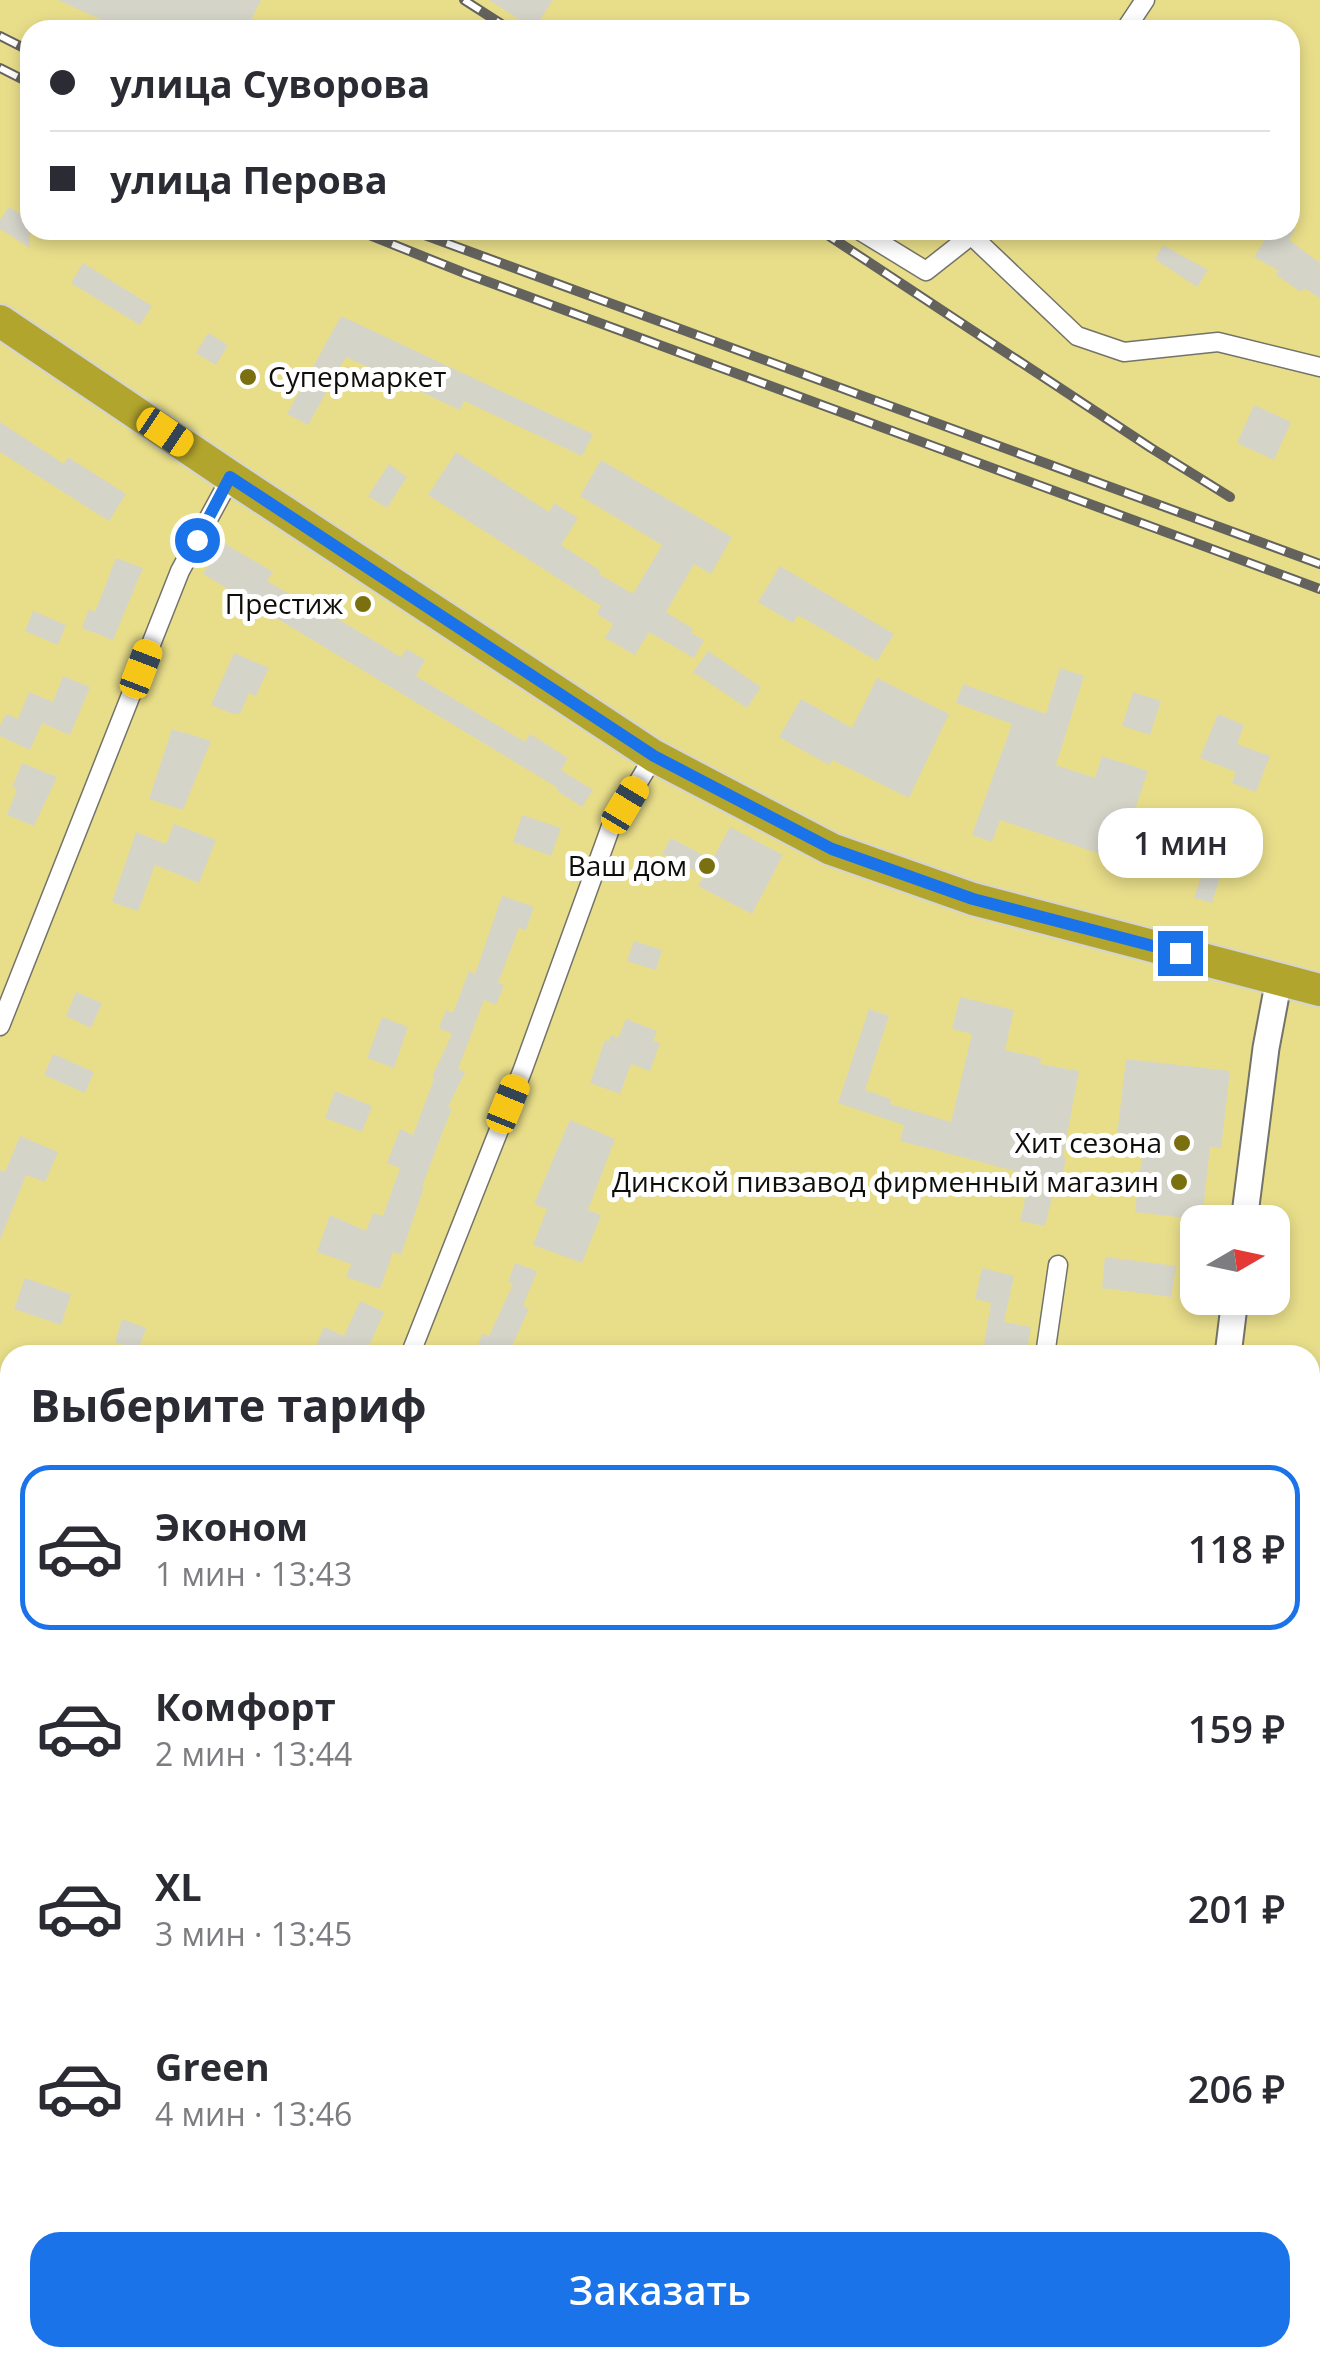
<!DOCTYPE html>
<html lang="ru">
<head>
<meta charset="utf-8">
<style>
	body { margin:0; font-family:"Open Sans",sans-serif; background:#f7f7f7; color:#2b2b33; height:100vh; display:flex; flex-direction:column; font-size:38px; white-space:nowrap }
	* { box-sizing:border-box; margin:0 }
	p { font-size:32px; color:#7c7c81 }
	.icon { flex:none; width:55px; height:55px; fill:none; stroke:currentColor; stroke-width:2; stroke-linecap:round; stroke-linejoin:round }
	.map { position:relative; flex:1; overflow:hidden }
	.details { position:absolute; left:0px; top:1345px; width:1320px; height:1022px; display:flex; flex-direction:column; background:#fff; border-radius:30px 30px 0 0; box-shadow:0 5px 15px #0003 }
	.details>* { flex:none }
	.hud { position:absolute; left:20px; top:20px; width:1280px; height:220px; border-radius:30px; box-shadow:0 5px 15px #0003; display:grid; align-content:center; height:220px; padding:0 30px; background:#fff }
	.needle { width:65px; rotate:81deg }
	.controls { position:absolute; left:1180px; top:1205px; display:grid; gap:20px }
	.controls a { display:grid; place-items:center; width:110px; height:110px; border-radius:20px; background:#fff; box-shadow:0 5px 15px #0003; font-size:50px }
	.end { position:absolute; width:45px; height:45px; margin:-22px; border:12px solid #1a73e8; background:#fff; box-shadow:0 0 0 5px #fff }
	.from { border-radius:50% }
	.bubble { position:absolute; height:70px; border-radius:30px; background:#fff; box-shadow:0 5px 15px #0003; font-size:32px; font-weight:600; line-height:70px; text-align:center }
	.car { position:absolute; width:30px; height:60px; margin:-30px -15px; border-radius:12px; box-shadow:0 0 8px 2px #0007; background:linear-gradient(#f5c518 24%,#345 0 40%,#f5c518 0 76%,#345 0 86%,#f5c518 0) }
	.hud b { display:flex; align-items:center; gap:35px; height:95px; font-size:38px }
	.hud b+b { border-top:2px solid #e1e1e2 }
	.hud i { width:25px; height:25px; background:#2b2b33 }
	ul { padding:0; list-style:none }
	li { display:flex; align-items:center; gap:30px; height:165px; margin:0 20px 15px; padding:0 10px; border:5px solid transparent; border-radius:30px }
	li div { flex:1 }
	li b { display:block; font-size:38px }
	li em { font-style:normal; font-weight:600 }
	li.current { border-color:#1a73e8 }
	li>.icon { width:90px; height:90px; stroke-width:1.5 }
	h2 { padding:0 30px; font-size:45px; line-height:120px }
	.cta { display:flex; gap:20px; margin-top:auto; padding:20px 30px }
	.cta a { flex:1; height:115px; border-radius:30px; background:#1a73e8; color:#fff; font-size:40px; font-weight:600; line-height:115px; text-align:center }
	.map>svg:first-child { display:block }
	.green { fill:#e8de8a; fill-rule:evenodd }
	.building { fill:#d5d4c9 }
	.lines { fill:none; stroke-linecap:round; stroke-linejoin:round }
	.street-casing { stroke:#747369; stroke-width:21 }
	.secondary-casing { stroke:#747369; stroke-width:29 }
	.highway-casing { stroke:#d4d4d3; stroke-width:36 }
	.street { stroke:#fff; stroke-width:18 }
	.secondary { stroke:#fff; stroke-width:25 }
	.highway { stroke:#b2a52e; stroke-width:32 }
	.rail-casing { stroke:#63625c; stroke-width:10 }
	.rail { stroke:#fff; stroke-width:6; stroke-dasharray:19; stroke-linecap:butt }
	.route { stroke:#1a73e8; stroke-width:12 }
	.poi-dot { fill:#7b7010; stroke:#fff; stroke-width:4 }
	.labels { text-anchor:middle; stroke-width:10; stroke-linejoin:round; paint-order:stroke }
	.poi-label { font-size:28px; fill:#0f0e0b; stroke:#fff; text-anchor:end }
</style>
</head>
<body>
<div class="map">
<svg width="1320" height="2366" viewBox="0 0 1320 2366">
	<rect width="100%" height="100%" fill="#f6f5ea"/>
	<path class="green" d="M0,0h1320v2366h-1320zM30,30h1260v200h-1260zM1198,1222h74v76h-74zM10,1355h1300v1003h-1300z"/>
	<g class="building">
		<polygon points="58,0 261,0 246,30 124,30"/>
		<polygon points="489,0 553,0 534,29"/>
		<polygon points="9,207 30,220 30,248 0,229 0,220"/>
		<polygon points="1271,230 1295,230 1289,240 1320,263 1320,298 1304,288 1301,292 1276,275 1279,271 1254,257"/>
		<polygon points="1163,245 1208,270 1197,287 1155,259"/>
		<polygon points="83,263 152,306 140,325 71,283"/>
		<polygon points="341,316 593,434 582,456 464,401 460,410 346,357 308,425 287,414"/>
		<polygon points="208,333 228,345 216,365 196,353"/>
		<polygon points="1254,405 1291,422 1274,460 1237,443"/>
		<polygon points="0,422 64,464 68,457 126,494 109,521 0,452"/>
		<polygon points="456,452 549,512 554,503 578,518 561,545 601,571 599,574 633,594 662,545 580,496 601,460 732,537 711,574 694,564 666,612 693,629 691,633 704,640 694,658 649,632 635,655 605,638 613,624 597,614 601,606 428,495"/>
		<polygon points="389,464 407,477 387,508 368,496"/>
		<polygon points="222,542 273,572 267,581 311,607 313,604 401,657 406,649 425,660 416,676 525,742 530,734 568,758 561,770 593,790 582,807 556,790 558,788 203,574"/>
		<polygon points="116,558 143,568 113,640 82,628 89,609 95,612"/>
		<polygon points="780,566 894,634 877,661 798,615 793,623 758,602"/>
		<polygon points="33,611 66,625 58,645 25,631"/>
		<polygon points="708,651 761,687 747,708 693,672"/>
		<polygon points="234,653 269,668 256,696 249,693 240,714 233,714 211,705"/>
		<polygon points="1060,668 1084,676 1056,765 1095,778 1102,756 1148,771 1118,860 1000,820 992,842 972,835 1012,724 956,703 963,684 1046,714"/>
		<polygon points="63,676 90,687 70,735 42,723 30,750 0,736 0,726 6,714 18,719 29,692 53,702"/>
		<polygon points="877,678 949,714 909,798 832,760 829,765 779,737 801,699 852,728"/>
		<polygon points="1133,692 1161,701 1150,735 1122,726"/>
		<polygon points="1218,714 1244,725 1237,744 1270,756 1256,792 1232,783 1236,772 1200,758"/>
		<polygon points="172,729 211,741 183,810 149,799"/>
		<polygon points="22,763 57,777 34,826 7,815 17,789 12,787"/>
		<polygon points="522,815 561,828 551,856 513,842"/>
		<polygon points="174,824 216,840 199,883 155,865 138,911 112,902 136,832 166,844"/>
		<polygon points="730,827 783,855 752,914 698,886 704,876 662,854 671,838 712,860"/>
		<polygon points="1203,871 1220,877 1212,903 1194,898"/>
		<polygon points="502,896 534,907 526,930 519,928 498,983 504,985 496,1005 484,1000 458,1069 465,1072 448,1107 452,1108 422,1186 424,1187 401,1255 393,1252 380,1289 346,1277 351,1264 317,1252 330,1215 366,1231 373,1213 383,1216 400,1168 387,1163 400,1129 413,1135 434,1079 432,1077 452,1034 439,1028 446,1010 453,1013 469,971 475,974"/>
		<polygon points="634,941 662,950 656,970 627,961"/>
		<polygon points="76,992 102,1003 91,1028 66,1016"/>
		<polygon points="960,997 1014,1010 1005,1050 1041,1058 1040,1064 1079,1071 1063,1157 1066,1158 1061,1182 1056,1181 1045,1226 1020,1221 1031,1175 900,1141 904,1125 838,1103 869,1009 889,1016 865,1090 891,1099 890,1104 951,1122 972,1034 952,1029"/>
		<polygon points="382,1017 408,1027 394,1068 367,1058"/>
		<polygon points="626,1019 657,1031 653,1041 660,1043 650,1071 631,1064 620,1094 590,1083 605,1040 609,1042 611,1035 618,1038"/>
		<polygon points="53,1054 94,1072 85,1093 44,1075"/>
		<polygon points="1126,1059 1230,1071 1221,1148 1210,1147 1202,1220 1135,1212 1144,1139 1117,1136"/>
		<polygon points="335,1091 372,1106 362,1132 325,1118"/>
		<polygon points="570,1120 615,1139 588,1210 601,1215 582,1263 533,1245 547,1209 534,1204"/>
		<polygon points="20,1136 58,1152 45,1182 26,1175 0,1240 0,1170 5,1172"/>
		<polygon points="1105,1257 1176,1266 1171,1297 1102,1288"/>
		<polygon points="515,1263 537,1271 523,1306 529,1309 508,1355 475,1355 482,1334 489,1336 513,1284 508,1282"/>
		<polygon points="982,1268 1014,1276 1004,1322 1031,1327 1026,1355 993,1355 993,1353 983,1350 991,1303 975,1299"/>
		<polygon points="25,1278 71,1294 61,1325 14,1309"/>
		<polygon points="360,1301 384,1312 365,1355 338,1355 316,1346 324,1327 344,1336"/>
		<polygon points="122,1319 146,1328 138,1350 115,1342"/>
	</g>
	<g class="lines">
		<g class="street-casing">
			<g id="street">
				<polyline points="1125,30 1145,0"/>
				<polyline points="859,230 926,271 978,230"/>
				<polyline points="972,236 1077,336 1124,352 1218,342 1320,367"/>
				<polyline points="0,1026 180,571 231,477"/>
				<polyline points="410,1355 523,1069 610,829 654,756"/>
				<polyline points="1045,1355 1058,1265"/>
				<polyline points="0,1756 10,1730"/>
				<polyline points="1310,2273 1320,2275"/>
				<polyline points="31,2366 34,2358"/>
				<polyline points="514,2366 516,2358"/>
				<polyline points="865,2366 866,2358"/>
			</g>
		</g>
		<g class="secondary-casing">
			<g id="secondary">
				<polyline points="1244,1222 1266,1048 1279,979"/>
				<polyline points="1228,1355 1235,1298"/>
				<polyline points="0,2019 10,2021"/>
				<polyline points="1193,2358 1195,2366"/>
			</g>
		</g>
		<g class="highway-casing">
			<polyline id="highway" points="0,321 231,477 654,756 831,849 973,899 1320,990"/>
		</g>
		<use href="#street" class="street"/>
		<use href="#secondary" class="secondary"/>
		<use href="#highway" class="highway"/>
		<g class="rail-casing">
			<g id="rail">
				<polyline points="464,0 511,30"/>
				<polyline points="0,36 30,51"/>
				<polyline points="0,68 30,83"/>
				<polyline points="357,230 467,274 1320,589"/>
				<polyline points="411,230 1320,564"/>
				<polyline points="820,230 1151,448 1230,497"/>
			</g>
		</g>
		<use href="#rail" class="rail"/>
	</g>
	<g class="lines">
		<polyline class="route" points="197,540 230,477 654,756 832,849 973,899 1180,953"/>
	</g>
	<g class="poi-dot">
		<circle cx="248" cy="377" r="10"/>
		<circle cx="363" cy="604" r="10"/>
		<circle cx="707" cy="866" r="10"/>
		<circle cx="1182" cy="1143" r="10"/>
		<circle cx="1179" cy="1182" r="10"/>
	</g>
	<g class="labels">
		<g class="poi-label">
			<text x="268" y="387" text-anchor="start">Супермаркет</text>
			<text x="343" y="614">Престиж</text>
			<text x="687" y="876">Ваш дом</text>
			<text x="1162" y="1153">Хит сезона</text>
			<text x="1159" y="1192">Динской пивзавод фирменный магазин</text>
		</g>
	</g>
</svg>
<div class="controls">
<a><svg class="needle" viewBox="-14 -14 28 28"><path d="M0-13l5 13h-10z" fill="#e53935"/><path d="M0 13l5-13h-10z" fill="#7c7c81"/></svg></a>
</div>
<i class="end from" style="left:197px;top:540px"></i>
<i class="end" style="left:1180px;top:953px"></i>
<div class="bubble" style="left:1098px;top:808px;width:165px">1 мин</div>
<i class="car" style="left:165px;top:432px;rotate:124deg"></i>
<i class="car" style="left:141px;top:669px;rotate:21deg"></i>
<i class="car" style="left:625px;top:805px;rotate:31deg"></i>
<i class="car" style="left:508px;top:1104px;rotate:22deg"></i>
<div class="hud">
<b><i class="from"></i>улица Суворова</b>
<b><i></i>улица Перова</b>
</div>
<section class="details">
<h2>Выберите тариф</h2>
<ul>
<li class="current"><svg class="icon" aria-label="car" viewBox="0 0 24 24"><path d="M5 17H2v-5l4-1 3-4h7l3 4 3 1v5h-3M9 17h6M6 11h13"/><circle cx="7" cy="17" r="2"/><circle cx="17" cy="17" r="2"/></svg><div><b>Эконом</b><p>1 мин · 13:43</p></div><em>118 ₽</em></li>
<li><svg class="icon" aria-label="car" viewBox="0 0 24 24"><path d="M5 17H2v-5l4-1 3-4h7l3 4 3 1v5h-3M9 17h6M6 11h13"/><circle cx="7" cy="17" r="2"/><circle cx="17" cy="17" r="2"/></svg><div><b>Комфорт</b><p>2 мин · 13:44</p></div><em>159 ₽</em></li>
<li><svg class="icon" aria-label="car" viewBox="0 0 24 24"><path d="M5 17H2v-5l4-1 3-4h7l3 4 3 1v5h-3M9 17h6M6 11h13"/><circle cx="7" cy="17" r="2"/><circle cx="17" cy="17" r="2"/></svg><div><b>XL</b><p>3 мин · 13:45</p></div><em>201 ₽</em></li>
<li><svg class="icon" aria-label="car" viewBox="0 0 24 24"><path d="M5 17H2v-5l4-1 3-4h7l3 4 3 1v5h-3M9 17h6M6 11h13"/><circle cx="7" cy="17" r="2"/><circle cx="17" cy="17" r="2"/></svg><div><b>Green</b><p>4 мин · 13:46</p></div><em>206 ₽</em></li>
</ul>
<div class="cta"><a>Заказать</a></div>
</section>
</div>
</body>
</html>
